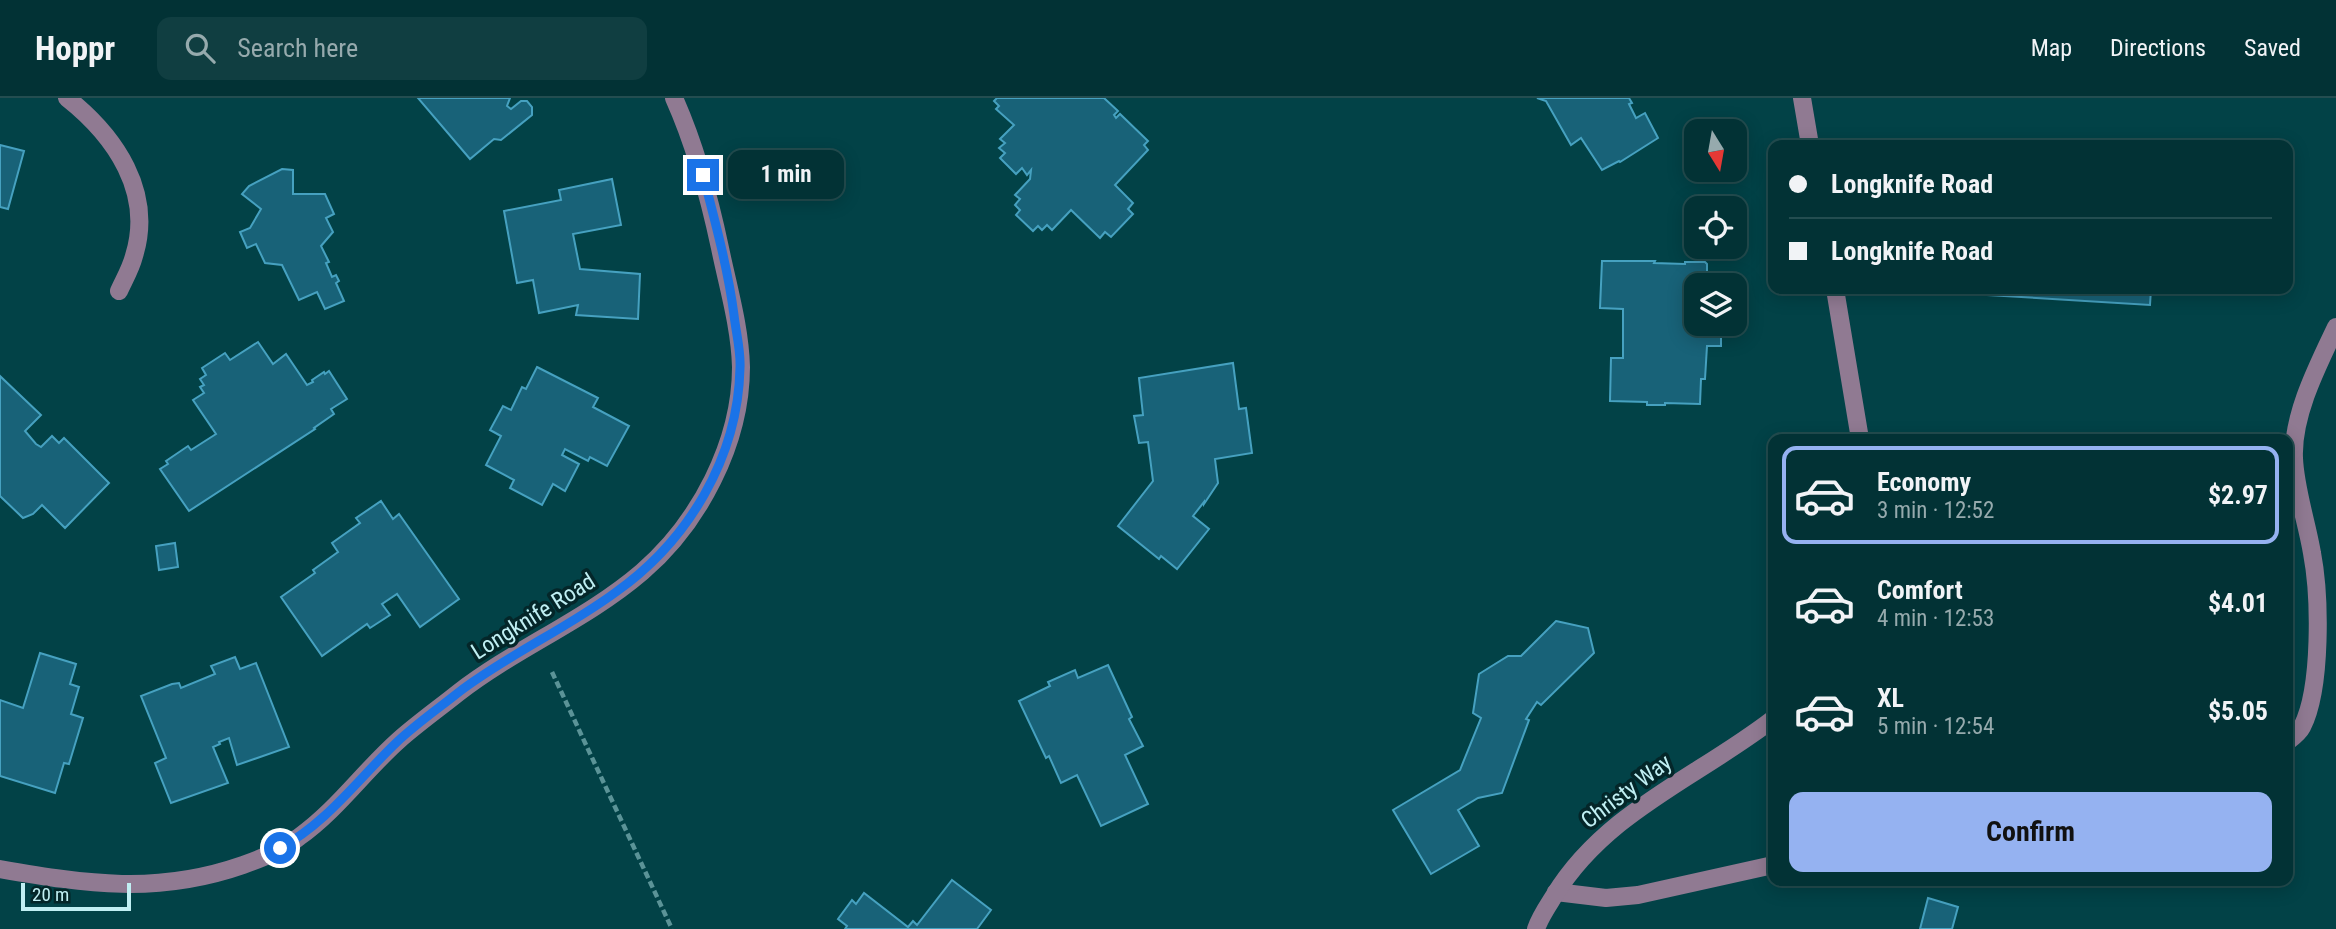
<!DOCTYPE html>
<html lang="en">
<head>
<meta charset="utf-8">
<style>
	body { margin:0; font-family:"Roboto Condensed",sans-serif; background:#103e41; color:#f1f3f6; height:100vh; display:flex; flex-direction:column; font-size:26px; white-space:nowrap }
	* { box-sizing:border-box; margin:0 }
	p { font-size:23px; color:#96aaad }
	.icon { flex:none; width:38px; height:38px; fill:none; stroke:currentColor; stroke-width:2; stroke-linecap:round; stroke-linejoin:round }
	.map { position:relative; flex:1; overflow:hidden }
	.details { position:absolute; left:1768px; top:336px; width:525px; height:452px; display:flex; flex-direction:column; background:#023235; border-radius:14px; box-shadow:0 4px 18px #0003,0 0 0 2px #234d50 }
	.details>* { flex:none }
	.hud { position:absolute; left:1768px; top:42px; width:525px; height:154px; border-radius:14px; box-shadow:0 4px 18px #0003,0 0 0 2px #234d50; display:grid; align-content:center; height:154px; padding:0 21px; background:#023235 }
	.needle { width:46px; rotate:169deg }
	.fabs { position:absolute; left:1684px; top:21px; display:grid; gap:14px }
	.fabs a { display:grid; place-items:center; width:63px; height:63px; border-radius:14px; background:#023235; box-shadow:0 4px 18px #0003,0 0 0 2px #234d50; font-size:35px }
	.scale { position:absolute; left:21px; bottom:18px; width:110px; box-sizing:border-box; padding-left:7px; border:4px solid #c0eff3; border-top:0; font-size:19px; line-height:24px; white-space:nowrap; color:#c0eff3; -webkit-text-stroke:5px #042629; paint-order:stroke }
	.end { position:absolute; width:32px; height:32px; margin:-16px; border:9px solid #1a73e8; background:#fff; box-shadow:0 0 0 4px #fff }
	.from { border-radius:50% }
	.bubble { position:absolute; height:49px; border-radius:14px; background:#023235; box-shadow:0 4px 18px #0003,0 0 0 2px #234d50; font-size:23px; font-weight:700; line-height:49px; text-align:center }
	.hud b { display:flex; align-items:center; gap:24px; height:66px; font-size:26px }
	.hud b+b { border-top:2px solid #234d50 }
	.hud i { width:18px; height:18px; background:#f1f3f6 }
	ul { padding:12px 0 0; list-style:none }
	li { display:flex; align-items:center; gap:21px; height:98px; margin:0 14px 10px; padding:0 7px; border:4px solid transparent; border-radius:14px }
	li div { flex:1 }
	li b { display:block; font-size:26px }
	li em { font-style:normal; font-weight:700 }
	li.on { border-color:#95b2f1 }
	li>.icon { width:63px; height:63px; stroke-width:1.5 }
	.button { display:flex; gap:14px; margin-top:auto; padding:14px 21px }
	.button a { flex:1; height:80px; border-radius:14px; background:#95b2f1; color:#111; font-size:28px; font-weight:700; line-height:80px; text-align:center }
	header { display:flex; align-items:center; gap:42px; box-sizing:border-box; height:98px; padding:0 35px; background:#023235; border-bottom:2px solid #234d50 }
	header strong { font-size:33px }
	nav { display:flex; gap:38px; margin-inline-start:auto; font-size:24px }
	.search { width:490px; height:63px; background:#103e41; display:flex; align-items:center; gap:18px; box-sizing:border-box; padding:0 24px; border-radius:14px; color:#96aaad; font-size:26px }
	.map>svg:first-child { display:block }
	.building { fill:#186278; stroke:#46a1c0; stroke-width:2 }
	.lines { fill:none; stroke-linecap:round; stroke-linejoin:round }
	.path { stroke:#5b9397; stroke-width:4.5; stroke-dasharray:7 3.5; stroke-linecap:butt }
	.minor { stroke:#907a92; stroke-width:18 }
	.route { stroke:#1a73e8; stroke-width:9 }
	.labels { text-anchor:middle; stroke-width:7; stroke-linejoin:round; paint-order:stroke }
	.street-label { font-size:23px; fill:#c0eff3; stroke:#042629 }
</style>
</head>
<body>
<header>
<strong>Hoppr</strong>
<div class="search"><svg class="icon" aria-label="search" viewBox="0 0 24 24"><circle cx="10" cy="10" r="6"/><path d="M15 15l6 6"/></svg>Search here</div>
<nav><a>Map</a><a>Directions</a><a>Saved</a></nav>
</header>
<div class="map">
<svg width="2336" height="831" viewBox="0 0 2336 831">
	<rect width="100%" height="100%" fill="#024247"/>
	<g class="building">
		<polygon points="418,0 510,0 507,8 511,11 521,3 527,3 532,9 532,17 501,42 494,41 470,61"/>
		<polygon points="997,0 1104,0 1118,13 1114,17 1116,20 1120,16 1148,43 1144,47 1148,52 1115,87 1133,105 1128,111 1133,116 1111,139 1105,134 1100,140 1071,112 1052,132 1047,127 1042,132 1038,128 1033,133 1016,117 1020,112 1015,107 1020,101 1015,97 1030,81 1031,72 1027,77 1022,70 1016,76 1000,60 1005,55 999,50 1005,45 1000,41 1014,27 996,11 999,8 994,3"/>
		<polygon points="1537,0 1629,0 1632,5 1629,6 1636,20 1645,15 1658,40 1620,64 1619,63 1602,72 1581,40 1571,47 1546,3"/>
		<polygon points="0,47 24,53 8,111 0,109"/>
		<polygon points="282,71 293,72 293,96 325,96 334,116 326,120 333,134 321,148 329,164 326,165 332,179 336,177 339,183 336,185 344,203 325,211 317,194 299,202 282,167 265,165 256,146 247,150 240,134 250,130 261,111 242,96 249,88"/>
		<polygon points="612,81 621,127 573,136 580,171 640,176 638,221 576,217 578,207 539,215 533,182 517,185 504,113 561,102 559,92"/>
		<polygon points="1602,163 1655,163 1654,165 1685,166 1685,164 1705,164 1707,166 1707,187 1696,187 1696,226 1721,226 1721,248 1707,248 1705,281 1701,281 1700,306 1665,305 1665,307 1647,307 1647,304 1610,303 1611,260 1623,260 1623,211 1600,210"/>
		<polygon points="1989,191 2151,191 2150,207 1988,197"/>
		<polygon points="258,244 273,266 286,256 307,287 313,284 312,282 324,274 325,276 329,273 347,301 331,311 334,316 314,330 315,331 189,413 160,371 168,366 166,363 188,348 191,352 216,336 193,302 204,295 200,289 204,287 200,281 206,277 202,270 225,255 230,262"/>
		<polygon points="1233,265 1239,311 1246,310 1252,355 1215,361 1218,385 1204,406 1204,404 1193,418 1209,431 1177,471 1161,458 1159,461 1118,428 1153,383 1148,344 1139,345 1134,318 1143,317 1139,280"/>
		<polygon points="537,269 598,300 593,309 629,328 607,368 590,359 588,363 565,351 562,357 579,366 565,393 553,386 542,407 510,390 514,382 486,367 501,338 490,332 503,308 511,312 522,289 526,291"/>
		<polygon points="0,278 41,317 25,333 36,346 41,349 52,338 59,345 64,340 109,385 65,430 42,407 33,416 23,420 0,398"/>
		<polygon points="381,403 393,421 399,416 459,501 420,529 397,496 382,506 390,517 370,530 367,526 322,558 281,499 315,475 313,472 338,454 332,445 360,425 356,420"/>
		<polygon points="175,445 178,469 159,472 156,448"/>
		<polygon points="1556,523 1588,530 1594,555 1541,607 1537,604 1526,621 1529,622 1502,695 1478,700 1458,712 1479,748 1431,776 1393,712 1460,672 1481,620 1473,615 1479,576 1508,558 1521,558"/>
		<polygon points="40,555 76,566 70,586 79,589 71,616 83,620 69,666 64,665 55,695 0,678 0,602 23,610"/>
		<polygon points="235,559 240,571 256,565 289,649 237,667 229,640 219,644 220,646 213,649 228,685 171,705 155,665 166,660 141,598 172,586 179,585 181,590 215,576 211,568"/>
		<polygon points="1108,567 1132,619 1129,621 1143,648 1125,657 1148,706 1101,728 1077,677 1061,685 1049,658 1046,660 1019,603 1050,588 1048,584 1075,572 1078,580"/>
		<polygon points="952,782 991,812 977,831 845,831 847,828 838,821 852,802 856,806 864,795 908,829 913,823 917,827"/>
		<polygon points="1928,800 1958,809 1952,831 1920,831"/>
	</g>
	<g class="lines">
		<polyline class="path" points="552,574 672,831"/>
		<g class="minor">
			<path d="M67,0c48,38 87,94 67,158 -3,12 -10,24 -15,35"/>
			<polyline points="1802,0 1810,47"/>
			<polyline points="1835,191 1860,341"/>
			<path d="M2287,644c5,-4 12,-9 15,-15 20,-39 18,-132 10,-174 -5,-30 -17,-65 -18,-95 -2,-43 24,-93 42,-131"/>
			<path d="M0,771c87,15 157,26 243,-4 19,-7 40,-15 56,-28 38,-27 65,-66 100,-97 18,-16 39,-31 59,-47 58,-45 128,-73 184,-121 57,-49 99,-129 99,-205 -1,-40 -13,-80 -21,-119 -11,-52 -24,-101 -46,-150"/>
			<polyline points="1556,794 1606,800 1638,797 1773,767"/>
			<path d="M1536,831c4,-12 11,-22 18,-33 51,-84 144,-119 219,-177"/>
		</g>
	</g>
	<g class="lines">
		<path class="route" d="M280,750c47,-25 79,-70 117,-106 19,-18 42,-34 62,-50 50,-38 107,-63 157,-100 72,-51 122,-134 124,-224 1,-17 -4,-35 -6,-53 -6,-46 -19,-94 -31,-140"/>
	</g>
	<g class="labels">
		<g class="street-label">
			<text transform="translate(533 518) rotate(-32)" y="8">Longknife Road</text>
			<text transform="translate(1626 693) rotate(-37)" y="8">Christy Way</text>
		</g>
	</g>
</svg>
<div class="fabs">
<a><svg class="needle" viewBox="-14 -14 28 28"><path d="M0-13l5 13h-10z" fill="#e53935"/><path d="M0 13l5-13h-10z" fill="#96aaad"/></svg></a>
<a><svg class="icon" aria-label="locate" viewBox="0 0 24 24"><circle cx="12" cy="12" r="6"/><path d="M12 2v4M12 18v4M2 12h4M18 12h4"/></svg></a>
<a><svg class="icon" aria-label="layers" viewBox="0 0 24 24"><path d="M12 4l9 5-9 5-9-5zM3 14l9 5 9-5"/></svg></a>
</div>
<div class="scale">20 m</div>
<i class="end from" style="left:280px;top:750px"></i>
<i class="end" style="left:703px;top:77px"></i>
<div class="bubble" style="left:728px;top:52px;width:116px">1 min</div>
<div class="hud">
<b><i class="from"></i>Longknife Road</b>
<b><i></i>Longknife Road</b>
</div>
<section class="details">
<ul>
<li class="on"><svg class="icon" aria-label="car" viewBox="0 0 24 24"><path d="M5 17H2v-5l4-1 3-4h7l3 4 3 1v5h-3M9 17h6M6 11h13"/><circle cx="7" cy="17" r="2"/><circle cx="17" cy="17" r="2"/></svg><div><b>Economy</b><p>3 min · 12:52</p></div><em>$2.97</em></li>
<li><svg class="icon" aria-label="car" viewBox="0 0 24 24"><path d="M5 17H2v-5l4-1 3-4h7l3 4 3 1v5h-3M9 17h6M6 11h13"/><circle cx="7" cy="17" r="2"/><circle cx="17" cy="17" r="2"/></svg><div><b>Comfort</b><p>4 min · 12:53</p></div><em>$4.01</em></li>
<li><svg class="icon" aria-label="car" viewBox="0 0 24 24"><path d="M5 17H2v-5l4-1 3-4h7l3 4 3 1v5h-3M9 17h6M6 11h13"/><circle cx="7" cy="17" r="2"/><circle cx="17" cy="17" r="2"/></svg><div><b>XL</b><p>5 min · 12:54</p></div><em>$5.05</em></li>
</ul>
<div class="button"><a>Confirm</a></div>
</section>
</div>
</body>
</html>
